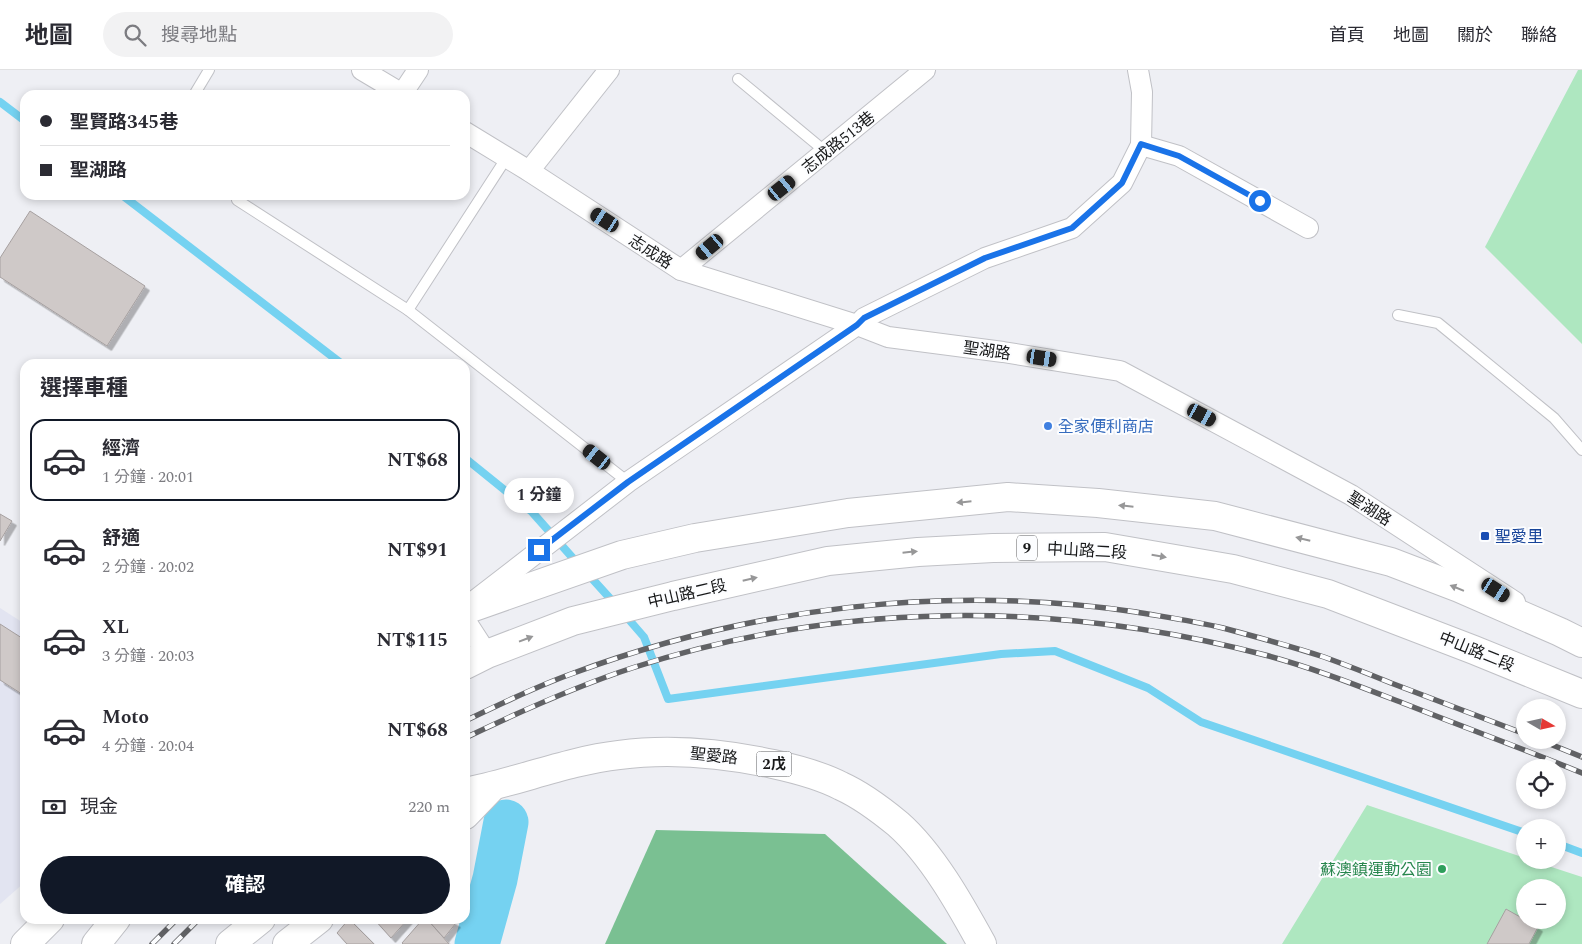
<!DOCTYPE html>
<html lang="zh-TW">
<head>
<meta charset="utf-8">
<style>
	body { margin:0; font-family:Spectral,"Noto Sans TC",serif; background:#f2f2f3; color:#2b2b33; height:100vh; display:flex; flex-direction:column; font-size:19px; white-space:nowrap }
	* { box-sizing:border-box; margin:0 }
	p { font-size:16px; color:#7c7c81 }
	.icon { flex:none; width:28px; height:28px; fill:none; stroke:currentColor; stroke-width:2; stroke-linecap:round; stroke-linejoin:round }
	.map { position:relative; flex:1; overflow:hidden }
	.drawer { position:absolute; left:20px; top:289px; width:450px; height:565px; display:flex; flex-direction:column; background:#fff; border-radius:15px; box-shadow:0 2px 8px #0003 }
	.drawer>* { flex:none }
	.banner { position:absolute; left:20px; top:20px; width:450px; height:110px; border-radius:15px; box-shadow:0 2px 8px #0003; display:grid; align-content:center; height:110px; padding:0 20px; background:#fff }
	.needle { width:32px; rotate:99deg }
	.controls { position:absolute; left:1516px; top:629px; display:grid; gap:10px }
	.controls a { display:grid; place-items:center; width:50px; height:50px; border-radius:50%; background:#fff; box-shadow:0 2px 8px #0003; font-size:25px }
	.end { position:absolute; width:22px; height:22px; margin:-11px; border:6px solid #1a73e8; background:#fff; box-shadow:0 0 0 2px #fff }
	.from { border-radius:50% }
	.bubble { position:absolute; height:35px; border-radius:18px; background:#fff; box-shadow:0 2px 8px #0003; font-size:16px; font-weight:700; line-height:35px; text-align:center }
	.car { position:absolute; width:15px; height:30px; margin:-15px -8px; border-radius:6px; box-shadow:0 0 4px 1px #0007; background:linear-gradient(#222 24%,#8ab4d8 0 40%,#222 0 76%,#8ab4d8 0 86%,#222 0) }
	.banner b { display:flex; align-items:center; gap:18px; height:48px; font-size:19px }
	.banner b+b { border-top:1px solid #e1e1e2 }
	.banner i { width:12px; height:12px; background:#2b2b33 }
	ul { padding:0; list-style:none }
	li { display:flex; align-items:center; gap:15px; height:82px; margin:0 10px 8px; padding:0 10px; border:2px solid transparent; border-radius:15px }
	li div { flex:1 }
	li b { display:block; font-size:19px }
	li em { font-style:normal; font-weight:700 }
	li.selected { border-color:#111827 }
	li>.icon { width:45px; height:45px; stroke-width:1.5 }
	h2 { padding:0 20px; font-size:22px; line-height:60px }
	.pay { display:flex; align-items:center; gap:12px; height:55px; padding:0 20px; font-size:19px }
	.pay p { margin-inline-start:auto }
	.primary-button { display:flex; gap:10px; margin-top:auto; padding:10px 20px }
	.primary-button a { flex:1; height:58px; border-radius:30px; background:#111827; color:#fff; font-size:20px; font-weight:700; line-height:58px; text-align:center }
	header { display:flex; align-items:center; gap:30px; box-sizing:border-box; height:70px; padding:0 25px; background:#fff; border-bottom:1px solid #e1e1e2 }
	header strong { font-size:24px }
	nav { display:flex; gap:28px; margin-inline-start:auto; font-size:18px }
	.search { width:350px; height:45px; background:#f2f2f3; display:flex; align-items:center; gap:12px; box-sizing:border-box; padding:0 18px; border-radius:28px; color:#7c7c81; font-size:19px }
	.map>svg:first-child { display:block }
	.built { fill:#e2e4f1 }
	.green { fill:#aee7c0; fill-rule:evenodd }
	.forest { fill:#7ac092 }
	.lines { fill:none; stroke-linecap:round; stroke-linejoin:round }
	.stream { stroke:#75d2f1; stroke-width:8 }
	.river { stroke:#75d2f1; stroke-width:45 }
	.building { fill:#cfc9c8; stroke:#a6a0a0; filter:url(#shadow) }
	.service-casing { stroke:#c0c1c6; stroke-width:12 }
	.minor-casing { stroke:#c0c1c6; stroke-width:22 }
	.primary-casing { stroke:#c0c1c6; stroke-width:30 }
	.service { stroke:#fff; stroke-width:10 }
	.minor { stroke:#fff; stroke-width:20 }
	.primary { stroke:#fff; stroke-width:28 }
	.rail-casing { stroke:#616265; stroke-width:5.5 }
	.rail { stroke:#fcfdff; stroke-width:4; stroke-dasharray:11; stroke-linecap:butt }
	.oneway { fill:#979798 }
	.route { stroke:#1a73e8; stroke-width:6 }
	.shop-dot { fill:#3f7fe0; stroke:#fcfdff; stroke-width:2 }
	.transit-dot { fill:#1a4fb4; stroke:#fcfdff; stroke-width:2 }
	.leisure-dot { fill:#2e9e5b; stroke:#fcfdff; stroke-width:2 }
	.labels { text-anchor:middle; stroke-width:4; stroke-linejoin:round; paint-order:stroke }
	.shield { fill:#fcfdff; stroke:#5c5d5e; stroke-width:1 }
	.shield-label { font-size:15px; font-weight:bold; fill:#171819 }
	.street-label { font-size:16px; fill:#171819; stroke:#fcfdff }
	.shop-label { font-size:16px; fill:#366cbe; stroke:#fcfdff; text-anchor:start }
	.transit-label { font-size:16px; fill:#164399; stroke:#fcfdff; text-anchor:start }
	.leisure-label { font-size:16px; fill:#27864d; stroke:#fcfdff; text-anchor:end }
</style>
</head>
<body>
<header>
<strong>地圖</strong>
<div class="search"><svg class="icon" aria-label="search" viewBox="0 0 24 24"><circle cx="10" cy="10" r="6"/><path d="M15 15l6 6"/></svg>搜尋地點</div>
<nav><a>首頁</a><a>地圖</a><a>關於</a><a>聯絡</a></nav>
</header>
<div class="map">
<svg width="1582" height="874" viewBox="0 0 1582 874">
	<defs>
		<filter id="shadow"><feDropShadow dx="4.5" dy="4.5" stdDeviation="0" flood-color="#0004"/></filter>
	</defs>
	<rect width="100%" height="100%" fill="#eeeff4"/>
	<polygon class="built" points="0,538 25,554 25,812 0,834"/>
	<g class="green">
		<polygon points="1578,0 1582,0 1582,274 1485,177"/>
		<path d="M1367,735l158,53v2h5l52,17v67h-300zM1525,818h33v32h-33z"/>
	</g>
	<polygon class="forest" points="656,760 825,764 947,874 605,874"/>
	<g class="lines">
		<g class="stream">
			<polyline points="0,32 25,51"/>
			<polyline points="122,125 342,294"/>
			<polyline points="465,388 532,442 579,495"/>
			<polyline points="587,503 616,535"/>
			<polyline points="624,544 644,567 668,629 1001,584 1055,581 1148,618 1201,652 1525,763"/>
			<polyline points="1558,774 1582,783"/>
		</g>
		<polyline class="river" points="477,874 495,809 506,752"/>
	</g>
	<g class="building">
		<polygon points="30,141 145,216 107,276 0,207 0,188"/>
		<polygon points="0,444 12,451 0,471"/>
		<polygon points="0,554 25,570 25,626 0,610"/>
		<polygon points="1506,839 1538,857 1529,874 1487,874"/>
		<polygon points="349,849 374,874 347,874 337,863"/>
		<polygon points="374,849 408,849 391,868"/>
		<polygon points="423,849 427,849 449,874 403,874 402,873"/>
		<polygon points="427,849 449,849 456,853 444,868"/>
	</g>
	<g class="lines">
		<g class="service-casing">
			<g id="service">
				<polyline points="738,9 826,82"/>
				<polyline points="194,25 209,0"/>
				<polyline points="237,130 408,240 507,87"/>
				<polyline points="408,240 628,412"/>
				<polyline points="1398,245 1438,253 1554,348 1582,380"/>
			</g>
		</g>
		<g class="minor-casing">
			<g id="minor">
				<polyline points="362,0 404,25"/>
				<polyline points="402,24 418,0"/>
				<polyline points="465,62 529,101 681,200 857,255 864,248 985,188 1072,158 1122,113 1141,75 1142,22 1138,0"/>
				<polyline points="1141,75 1179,86 1308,158"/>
				<polyline points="529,101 609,0"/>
				<polyline points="681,200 925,0"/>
				<polyline points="473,532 628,412 857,255 888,267 1003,282 1120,301 1351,425 1515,532"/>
				<polyline points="465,550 487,584"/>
			</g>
		</g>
		<g class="primary-casing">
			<g id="primary">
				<polyline points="465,540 622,485 695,468 848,443 1008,427 1098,433 1215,446 1391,492 1459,518 1560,562 1582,573"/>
				<polyline points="465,595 487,584 573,551 673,526 828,491 918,482 993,478 1105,477 1233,499 1328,524 1474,580 1582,624"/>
				<path d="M465,722c52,-10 102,-31 154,-37 52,-7 103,-2 154,9 23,5 47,11 68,22 20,9 40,24 57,38 34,30 62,80 84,120"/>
				<polyline points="465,745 492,717"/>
				<polyline points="25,874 50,849"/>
				<polyline points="96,874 116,849"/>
				<polyline points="230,874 261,849"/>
				<polyline points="287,874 319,849"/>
			</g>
		</g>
		<use href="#service" class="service"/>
		<use href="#minor" class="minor"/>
		<use href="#primary" class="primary"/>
		<g class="rail-casing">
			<g id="rail">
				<path d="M465,651c35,-17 70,-34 106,-47 180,-67 374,-90 565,-62 29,5 58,9 87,16 34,9 68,18 101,29 22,8 45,17 67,26 45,17 89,34 134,51"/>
				<path d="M465,668c54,-26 109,-51 167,-70 206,-67 424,-68 633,-13 49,13 96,32 143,50 58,23 116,44 174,68"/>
				<polyline points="1540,670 1582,687"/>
				<polyline points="152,874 177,849"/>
				<polyline points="174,874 199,849"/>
			</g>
		</g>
		<use href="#rail" class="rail"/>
	</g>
	<defs><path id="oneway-solid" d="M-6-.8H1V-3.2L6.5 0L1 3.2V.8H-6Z" transform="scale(1.25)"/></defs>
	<g class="oneway">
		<use href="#oneway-solid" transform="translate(964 432) rotate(174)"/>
		<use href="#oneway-solid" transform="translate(1126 436) rotate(-174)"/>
		<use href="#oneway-solid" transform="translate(1303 469) rotate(-166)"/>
		<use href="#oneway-solid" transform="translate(910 482) rotate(-6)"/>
		<use href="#oneway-solid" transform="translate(1159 486) rotate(10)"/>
		<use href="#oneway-solid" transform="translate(750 509) rotate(-13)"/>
		<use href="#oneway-solid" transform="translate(1457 518) rotate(-158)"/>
		<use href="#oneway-solid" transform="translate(526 569) rotate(-21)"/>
	</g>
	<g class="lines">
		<polyline class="route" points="539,480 628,412 857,255 864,248 985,188 1072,158 1122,113 1141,74 1179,86 1260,131"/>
	</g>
	<circle class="shop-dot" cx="1048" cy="356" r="5"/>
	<rect class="transit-dot" x="1480" y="461" width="10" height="10" rx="2.5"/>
	<circle class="leisure-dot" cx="1442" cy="799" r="5"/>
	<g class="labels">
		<g class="shield">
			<rect x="1017" y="465.5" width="20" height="25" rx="4"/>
			<rect x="756.5" y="681.5" width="35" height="25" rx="4"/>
		</g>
		<g class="shield-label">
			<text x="1027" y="483">9</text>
			<text x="774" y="699">2戊</text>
		</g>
		<g class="street-label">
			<text transform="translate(838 72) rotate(-39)" y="6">志成路513巷</text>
			<text transform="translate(651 181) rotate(33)" y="6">志成路</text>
			<text transform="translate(987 280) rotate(8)" y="6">聖湖路</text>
			<text transform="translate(1370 438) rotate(33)" y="6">聖湖路</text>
			<text transform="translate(1087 480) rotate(3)" y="6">中山路二段</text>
			<text transform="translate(687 523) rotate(-13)" y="6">中山路二段</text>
			<text transform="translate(1477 581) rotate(22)" y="6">中山路二段</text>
			<text transform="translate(714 685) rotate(6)" y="6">聖愛路</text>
		</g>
		<g class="shop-label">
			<text x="1058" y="362">全家便利商店</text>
		</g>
		<g class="transit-label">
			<text x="1495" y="472">聖愛里</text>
		</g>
		<g class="leisure-label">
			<text x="1432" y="805">蘇澳鎮運動公園</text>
		</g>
	</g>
</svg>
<div class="controls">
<a><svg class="needle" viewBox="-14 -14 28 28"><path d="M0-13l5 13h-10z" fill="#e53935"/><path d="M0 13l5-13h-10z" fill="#7c7c81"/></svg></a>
<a><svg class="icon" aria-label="locate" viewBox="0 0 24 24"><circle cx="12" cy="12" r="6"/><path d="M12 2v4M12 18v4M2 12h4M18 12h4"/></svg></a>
<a>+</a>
<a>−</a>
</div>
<i class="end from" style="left:1260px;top:131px"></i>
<i class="end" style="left:539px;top:480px"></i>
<div class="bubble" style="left:504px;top:408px;width:70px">1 分鐘</div>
<i class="car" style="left:782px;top:118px;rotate:51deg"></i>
<i class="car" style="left:605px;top:150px;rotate:303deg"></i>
<i class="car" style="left:710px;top:177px;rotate:230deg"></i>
<i class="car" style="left:1042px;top:288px;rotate:99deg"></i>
<i class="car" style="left:1202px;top:345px;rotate:118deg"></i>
<i class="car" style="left:597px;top:387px;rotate:308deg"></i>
<i class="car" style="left:1496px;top:520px;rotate:123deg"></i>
<div class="banner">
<b><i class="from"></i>聖賢路345巷</b>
<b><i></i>聖湖路</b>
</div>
<section class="drawer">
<h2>選擇車種</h2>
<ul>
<li class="selected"><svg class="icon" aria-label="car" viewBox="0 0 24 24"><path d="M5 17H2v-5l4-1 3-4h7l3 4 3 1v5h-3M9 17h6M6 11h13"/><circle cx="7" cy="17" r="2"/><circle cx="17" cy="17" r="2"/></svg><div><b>經濟</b><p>1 分鐘 · 20:01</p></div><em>NT$68</em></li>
<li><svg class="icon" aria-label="car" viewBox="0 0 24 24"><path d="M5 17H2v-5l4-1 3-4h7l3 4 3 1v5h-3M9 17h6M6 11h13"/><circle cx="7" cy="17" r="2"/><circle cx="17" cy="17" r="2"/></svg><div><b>舒適</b><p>2 分鐘 · 20:02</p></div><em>NT$91</em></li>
<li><svg class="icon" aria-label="car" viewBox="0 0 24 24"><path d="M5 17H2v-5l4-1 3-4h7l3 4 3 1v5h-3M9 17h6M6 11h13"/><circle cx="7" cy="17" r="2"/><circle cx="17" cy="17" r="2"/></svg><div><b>XL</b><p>3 分鐘 · 20:03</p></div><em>NT$115</em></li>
<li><svg class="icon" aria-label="car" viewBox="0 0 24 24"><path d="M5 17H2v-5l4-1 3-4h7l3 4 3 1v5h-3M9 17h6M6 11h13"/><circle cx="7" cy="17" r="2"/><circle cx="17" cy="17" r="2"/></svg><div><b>Moto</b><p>4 分鐘 · 20:04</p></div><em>NT$68</em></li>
</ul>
<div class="pay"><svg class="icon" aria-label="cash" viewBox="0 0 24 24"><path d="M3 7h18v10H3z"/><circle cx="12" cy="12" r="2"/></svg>現金<p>220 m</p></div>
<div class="primary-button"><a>確認</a></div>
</section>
</div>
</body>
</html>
